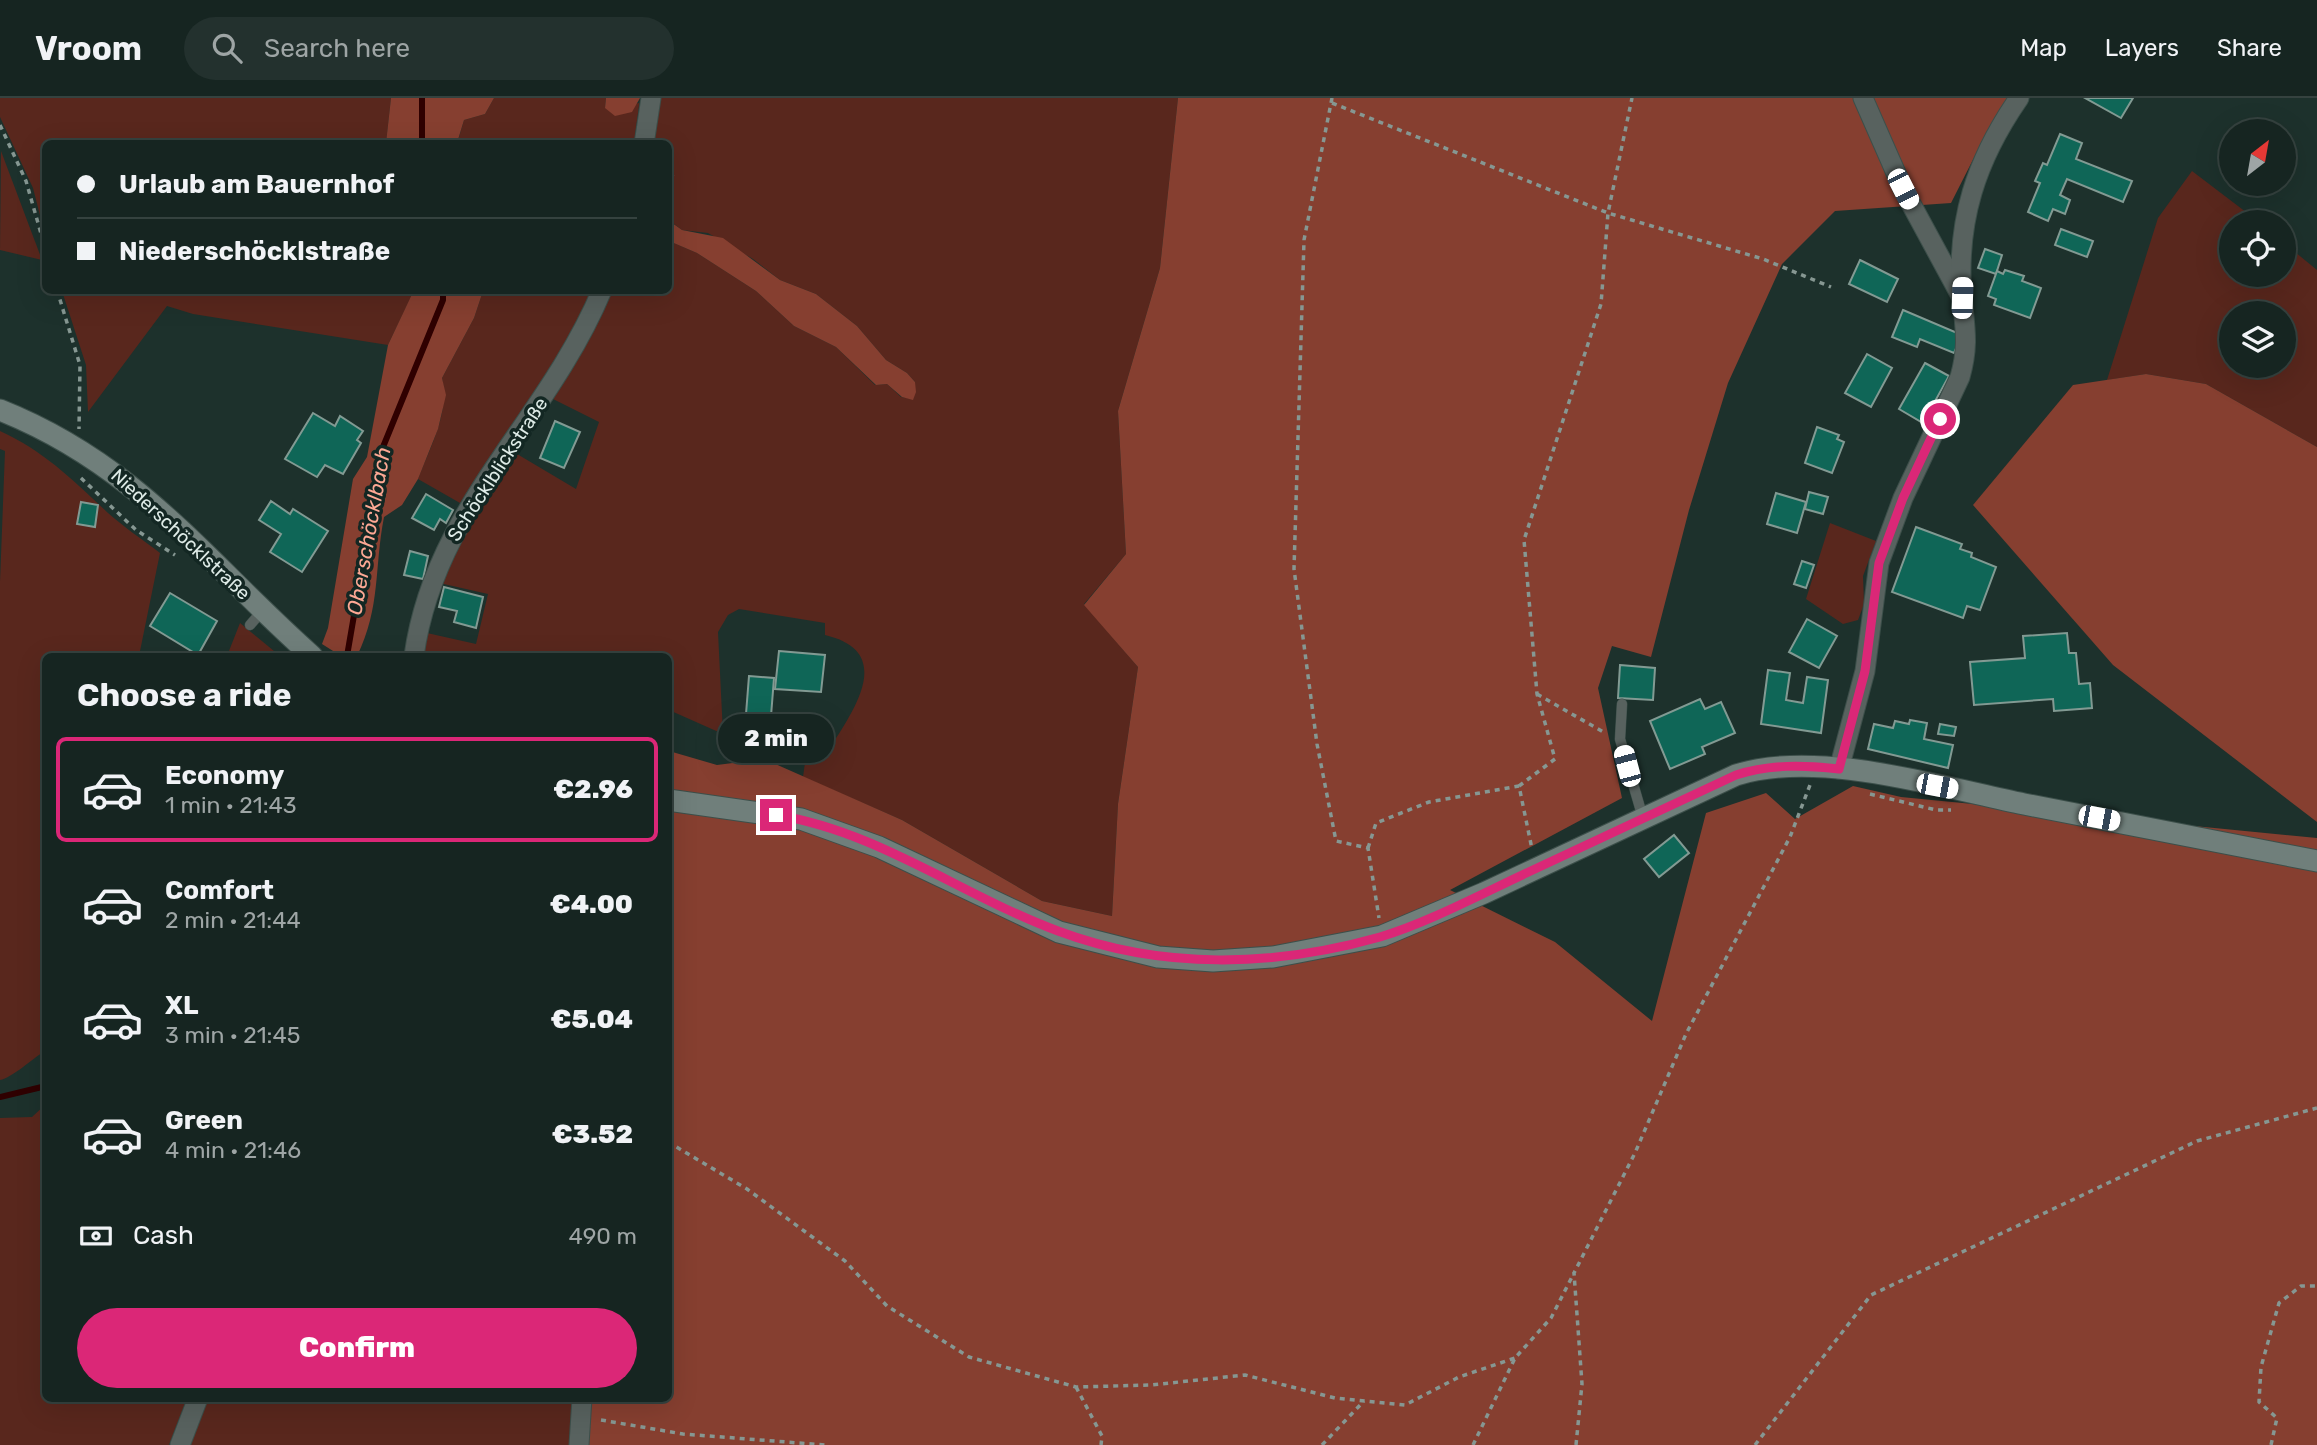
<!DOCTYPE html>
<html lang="en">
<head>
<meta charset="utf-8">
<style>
	body { margin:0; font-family:Rubik,sans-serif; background:#23312e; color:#f1f3f6; height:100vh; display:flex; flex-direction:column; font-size:26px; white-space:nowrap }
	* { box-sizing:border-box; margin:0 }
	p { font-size:23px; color:#9ea5a5 }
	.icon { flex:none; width:38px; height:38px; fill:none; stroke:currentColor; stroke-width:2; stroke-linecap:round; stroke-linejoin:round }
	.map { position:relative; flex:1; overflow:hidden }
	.details { position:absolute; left:42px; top:555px; width:630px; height:749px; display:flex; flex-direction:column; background:#162521; border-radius:10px; box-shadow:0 7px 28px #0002,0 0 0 2px #35423f }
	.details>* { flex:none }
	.guide { position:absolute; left:42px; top:42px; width:630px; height:154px; border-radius:10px; box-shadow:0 7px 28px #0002,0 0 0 2px #35423f; display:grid; align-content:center; height:154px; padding:0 35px; background:#162521 }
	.needle { width:46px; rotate:31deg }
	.buttons { position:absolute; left:2219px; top:21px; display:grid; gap:14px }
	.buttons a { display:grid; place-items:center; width:77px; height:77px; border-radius:50%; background:#162521; box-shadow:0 7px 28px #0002,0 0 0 2px #35423f; font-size:35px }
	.end { position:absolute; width:32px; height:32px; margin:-16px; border:9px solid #db2777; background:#fff; box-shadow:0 0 0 4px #fff }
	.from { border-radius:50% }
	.bubble { position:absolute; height:49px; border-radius:24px; background:#162521; box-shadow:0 7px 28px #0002,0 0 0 2px #35423f; font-size:23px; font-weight:800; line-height:49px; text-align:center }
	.car { position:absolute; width:21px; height:42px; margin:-21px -10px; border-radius:9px; box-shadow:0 0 5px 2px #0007; background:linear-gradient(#fff 24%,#345 0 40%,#fff 0 76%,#345 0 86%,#fff 0) }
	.guide b { display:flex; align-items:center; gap:24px; height:66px; font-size:26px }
	.guide b+b { border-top:2px solid #35423f }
	.guide i { width:18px; height:18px; background:#f1f3f6 }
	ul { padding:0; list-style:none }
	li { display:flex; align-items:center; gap:21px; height:105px; margin:0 14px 10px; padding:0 21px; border:4px solid transparent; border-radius:10px }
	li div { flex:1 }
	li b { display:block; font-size:26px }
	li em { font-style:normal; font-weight:800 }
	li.selected { border-color:#db2777 }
	li>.icon { width:63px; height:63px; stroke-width:1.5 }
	h2 { padding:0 35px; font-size:32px; line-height:84px }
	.pay { display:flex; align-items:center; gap:18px; height:77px; padding:0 35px; font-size:26px }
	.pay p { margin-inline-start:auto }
	.action { display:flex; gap:14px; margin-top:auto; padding:14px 35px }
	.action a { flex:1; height:80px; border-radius:42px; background:#db2777; color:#fff; font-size:28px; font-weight:800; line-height:80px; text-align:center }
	header { display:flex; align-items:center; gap:42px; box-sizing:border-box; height:98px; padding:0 35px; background:#162521; border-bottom:2px solid #35423f }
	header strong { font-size:33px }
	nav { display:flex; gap:38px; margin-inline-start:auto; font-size:24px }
	.search { width:490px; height:63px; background:#23312e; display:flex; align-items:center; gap:18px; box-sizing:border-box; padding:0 24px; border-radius:38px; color:#9ea5a5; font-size:26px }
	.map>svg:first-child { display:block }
	.green { fill:#59271d; fill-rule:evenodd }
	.forest { fill:#863f30 }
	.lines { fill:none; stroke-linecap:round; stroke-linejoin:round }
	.stream { stroke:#2f0000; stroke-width:6 }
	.building { fill:#0f6657; stroke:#829a93; stroke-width:2 }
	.lane-casing { stroke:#3c4f4a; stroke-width:11 }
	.street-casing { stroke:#3c4f4a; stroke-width:21 }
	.secondary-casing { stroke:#3c4f4a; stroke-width:23 }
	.path { stroke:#869792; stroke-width:3.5; stroke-dasharray:5 5; stroke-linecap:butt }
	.lane { stroke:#58625f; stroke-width:10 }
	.street { stroke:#58625f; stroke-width:19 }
	.secondary { stroke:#707f7b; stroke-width:21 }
	.route { stroke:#db2777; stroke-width:9 }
	.labels { text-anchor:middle; stroke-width:7; stroke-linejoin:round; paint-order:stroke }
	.street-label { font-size:19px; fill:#deebe7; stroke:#132723 }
	.water-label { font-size:21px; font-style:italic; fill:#fca894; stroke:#132723 }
</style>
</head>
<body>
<header>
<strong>Vroom</strong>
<div class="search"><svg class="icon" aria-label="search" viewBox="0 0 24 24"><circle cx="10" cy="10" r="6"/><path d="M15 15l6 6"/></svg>Search here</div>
<nav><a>Map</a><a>Layers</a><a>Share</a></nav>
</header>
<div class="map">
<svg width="2317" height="1347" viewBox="0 0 2317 1347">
	<rect width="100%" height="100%" fill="#1d312c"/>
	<g class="green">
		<polygon points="0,0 391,0 386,45 46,46 45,137 33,90 0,19"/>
		<polygon points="494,0 606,0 605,10 639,5 640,0 634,45 457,46 464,22 485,16"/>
		<path d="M656,0h522l-18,170 -42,143 8,143 -42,50 54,63 -20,137 -6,112 -70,-15 -140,-81 -99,-43 4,-29 21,3c25,-40 69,-99 -3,-116v-12l-86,-14 -11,6 -10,17 5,102 -54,-24 -1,-54h-59l-19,-4 -32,4h-135l4,-23 49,11 12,-50 -53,-12 77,-131 64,38 23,-67 -48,-24 56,-107 61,-1 1,-49 28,12 59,38 38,35 42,21 39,38 12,-1 14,13 12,2 2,-17 -8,-9 -21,-13 -29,-34 -41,-32 -36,-14 -27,-21 -45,-26 -26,-3 -13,-10 -1,-76 -20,-1z"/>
		<polygon points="1,53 42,162 0,152"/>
		<path d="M2192,73l67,51h-28v53h53v-32l33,27v177l-111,-63 -60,-10 -39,6 51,-162zM2231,215h53v53h-53z"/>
		<polygon points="62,193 414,193 388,247 193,216 167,208 88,314 86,267"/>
		<path d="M483,193h109l-38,75 -94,137 -42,-24c12,-32 32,-66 24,-101l32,-60z"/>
		<path d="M0,333c44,20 73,49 108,82 16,14 35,27 52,40l-21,103h-93l-1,395c-12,7 -33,27 -45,29v-498l5,-131 -5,-2z"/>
		<polygon points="1830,425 1876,443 1863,478 1864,506 1858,522 1843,526 1806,501"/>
		<polygon points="240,525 280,558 227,558"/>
		<polygon points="45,1007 46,1300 187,1300 169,1347 0,1347 0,1020 32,1019"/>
		<polygon points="207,1300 573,1300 569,1347 190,1347"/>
	</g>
	<g class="forest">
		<polygon points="391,0 494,0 485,16 464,22 457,45 386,45"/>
		<polygon points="606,0 640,0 632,14 615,18 605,10"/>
		<polygon points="1178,0 2011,0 1989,30 1951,105 1835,113 1782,166 1728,285 1689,412 1651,559 1612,548 1598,590 1622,700 1450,792 1555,844 1652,923 1706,715 1766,695 1795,721 1853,688 1901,699 2317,740 2317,1347 584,1347 588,1300 668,1300 669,653 717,667 764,661 902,722 1042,803 1112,818 1118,706 1138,569 1084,507 1126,456 1118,313 1160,170"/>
		<polygon points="668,122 682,132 723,140 780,182 816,196 857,228 886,262 907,275 915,284 916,294 913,302 902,299 887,286 876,287 836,249 794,228 756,193 697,155 669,143"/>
		<path d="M414,192l69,1 -9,27 -32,60 4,17 -8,34 -20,50 -16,26 -18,12c-10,51 -3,90 -27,139h-16l-19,-12 6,-16 25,-149 14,-22 21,-112z"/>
		<polygon points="2146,276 2206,286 2317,349 2317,724 2113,567 1973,407 2073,287"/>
	</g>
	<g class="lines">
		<g class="stream">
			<polyline points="422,46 422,0"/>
			<polyline points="347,558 383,349 443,202 443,192"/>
			<polyline points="0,999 46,988"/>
		</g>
	</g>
	<g class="building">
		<polygon points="2085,0 2133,0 2121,20"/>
		<polygon points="2060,36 2082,45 2076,61 2132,83 2123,104 2067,81 2060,97 2070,102 2065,116 2053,111 2048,123 2028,114 2040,85 2035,83 2043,65 2047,67"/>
		<polygon points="668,77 673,78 668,99"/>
		<polygon points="2061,131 2093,143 2087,159 2055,147"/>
		<polygon points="1985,151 2002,157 1996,176 1978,170"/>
		<polygon points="1860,162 1898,181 1887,204 1849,186"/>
		<polygon points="2005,172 2024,178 2022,183 2041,190 2030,220 1994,207 1996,201 1988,198 1997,173 2003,176"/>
		<polygon points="1903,212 1962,237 1954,255 1920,241 1917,249 1892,239"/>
		<polygon points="1867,256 1892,270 1871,309 1845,295"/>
		<polygon points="1925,265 1949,278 1923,325 1899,311"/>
		<polygon points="313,315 335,328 340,318 363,333 357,342 361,345 343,376 325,367 317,379 285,361"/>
		<polygon points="555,323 580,334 564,370 540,360"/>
		<polygon points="1817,329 1839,337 1837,341 1844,344 1832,375 1805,365"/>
		<polygon points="1809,394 1828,399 1823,416 1805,411"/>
		<polygon points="1776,395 1806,404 1797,435 1767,426"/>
		<polygon points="426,396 453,412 446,425 440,421 434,432 412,420"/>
		<polygon points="271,403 290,416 293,411 328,433 302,474 270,454 281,436 259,422"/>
		<polygon points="81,404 98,407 95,429 77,426"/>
		<polygon points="1916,429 1962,446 1960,451 1972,455 1971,459 1996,469 1980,512 1967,508 1963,520 1892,494"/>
		<polygon points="410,453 428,458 423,481 404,477"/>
		<polygon points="1802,463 1814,467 1806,490 1794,486"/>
		<polygon points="444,489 483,499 476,530 454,524 457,513 439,509"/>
		<polygon points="170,495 217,523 198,557 150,528"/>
		<polygon points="1807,521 1837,538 1819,570 1789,554"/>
		<polygon points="2067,535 2069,555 2076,555 2079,586 2090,585 2092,610 2054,613 2053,601 1974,607 1970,564 2025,560 2023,538"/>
		<polygon points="779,553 825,557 821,594 775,591"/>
		<polygon points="1620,567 1655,570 1653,602 1618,600"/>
		<polygon points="1768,572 1790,575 1786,602 1803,605 1807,579 1828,582 1821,635 1761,626"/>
		<polygon points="749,578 774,580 771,618 746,616"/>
		<polygon points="1700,601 1705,611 1721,604 1735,635 1702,649 1705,656 1670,671 1650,623"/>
		<polygon points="1910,622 1927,625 1924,641 1953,647 1948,670 1868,651 1874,626 1893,630 1895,623 1909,626"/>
		<polygon points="1940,626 1956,629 1954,638 1938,636"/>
		<polygon points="1674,737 1689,755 1659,779 1644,761"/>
	</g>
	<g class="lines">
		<g class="lane-casing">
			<g id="lane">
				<polyline points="250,527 263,512"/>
				<polyline points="1622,606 1620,641 1643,720"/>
			</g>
		</g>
		<g class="street-casing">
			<g id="street">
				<polyline points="1863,0 1903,91 1962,200"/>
				<polyline points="644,46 651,0"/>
				<path d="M414,558c20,-147 133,-234 188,-366"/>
				<path d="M1839,671l26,-98 14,-108 24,-65 57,-121c9,-32 5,-48 2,-80 -6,-76 14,-137 57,-199"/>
				<polyline points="180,1347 198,1300"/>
				<polyline points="579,1347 582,1300"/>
			</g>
		</g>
		<g class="secondary-casing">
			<g id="secondary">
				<path d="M0,312c138,55 206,152 312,246"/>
				<path d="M668,702l133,19 78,28 180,85 99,25 55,4 60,-4 109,-21 102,-43 252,-118c81,-26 205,12 288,29 98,19 195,38 293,57"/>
			</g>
		</g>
		<g class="path">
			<polyline points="1332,0 1304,142 1294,471 1317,646 1336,743 1368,750 1379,820"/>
			<polyline points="1332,5 1608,115 1763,161 1831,189"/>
			<polyline points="0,27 26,83 46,153"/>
			<polyline points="57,192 80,267 79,331"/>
			<polyline points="81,380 136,432 175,457"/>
			<polyline points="1537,596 1605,635"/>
			<polyline points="1519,688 1555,661 1537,596 1524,442 1601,206 1608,115 1632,0"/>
			<polyline points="1870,696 1936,712 1951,712"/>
			<polyline points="1368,750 1376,725 1429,704 1519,688 1532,751"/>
			<polyline points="668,1044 747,1091 845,1163 887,1208 969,1259 1076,1289 1151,1287 1245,1277 1335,1300 1405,1307 1459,1279 1515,1260"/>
			<polyline points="1076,1289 1102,1338 1101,1347"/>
			<polyline points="601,1322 683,1336 825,1347"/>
			<polyline points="1322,1347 1364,1303"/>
			<polyline points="1473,1347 1515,1260 1551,1220 1574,1175"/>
			<polyline points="1576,1347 1582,1286 1574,1175 1635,1055 1686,936 1790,739 1810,687"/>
			<polyline points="1755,1347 1871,1197 2197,1043 2317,1010"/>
			<polyline points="2271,1347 2277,1320 2259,1304 2261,1269 2279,1205 2301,1188 2317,1188"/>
		</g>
		<use href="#lane" class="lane"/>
		<use href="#street" class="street"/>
		<use href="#secondary" class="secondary"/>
	</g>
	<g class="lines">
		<path class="route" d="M776,717c102,16 187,81 282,116 104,39 216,36 322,6 50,-15 107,-46 155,-68 67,-31 134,-63 201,-94 34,-11 68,-10 103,-6l26,-98 14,-108 24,-65 37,-79"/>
	</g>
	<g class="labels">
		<g class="street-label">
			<text transform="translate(497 371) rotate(-57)" y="7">Schöcklblickstraße</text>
			<text transform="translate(181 436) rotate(43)" y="7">Niederschöcklstraße</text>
		</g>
		<g class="water-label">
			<text transform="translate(369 433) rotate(-80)" y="7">Oberschöcklbach</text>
		</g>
	</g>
</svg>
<div class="buttons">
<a><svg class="needle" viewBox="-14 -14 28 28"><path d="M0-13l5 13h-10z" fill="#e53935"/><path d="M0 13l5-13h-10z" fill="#9ea5a5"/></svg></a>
<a><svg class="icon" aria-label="locate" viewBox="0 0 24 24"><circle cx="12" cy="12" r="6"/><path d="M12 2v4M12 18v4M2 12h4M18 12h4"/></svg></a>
<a><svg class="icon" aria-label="layers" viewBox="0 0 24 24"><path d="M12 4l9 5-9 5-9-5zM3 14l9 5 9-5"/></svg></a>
</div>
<i class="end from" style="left:1940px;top:321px"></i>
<i class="end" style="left:776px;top:717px"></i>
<div class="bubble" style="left:718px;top:616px;width:116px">2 min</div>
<i class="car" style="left:1903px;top:91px;rotate:153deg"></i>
<i class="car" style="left:1962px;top:200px;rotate:2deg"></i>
<i class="car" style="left:1627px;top:668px;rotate:345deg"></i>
<i class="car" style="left:1937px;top:688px;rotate:101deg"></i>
<i class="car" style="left:2099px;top:720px;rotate:101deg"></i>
<div class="guide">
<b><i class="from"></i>Urlaub am Bauernhof</b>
<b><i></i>Niederschöcklstraße</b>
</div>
<section class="details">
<h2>Choose a ride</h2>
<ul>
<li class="selected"><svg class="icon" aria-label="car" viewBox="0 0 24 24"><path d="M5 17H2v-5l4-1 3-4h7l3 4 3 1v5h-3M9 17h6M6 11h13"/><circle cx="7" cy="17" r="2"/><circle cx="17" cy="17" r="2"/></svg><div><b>Economy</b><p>1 min · 21:43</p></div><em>€2.96</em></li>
<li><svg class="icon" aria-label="car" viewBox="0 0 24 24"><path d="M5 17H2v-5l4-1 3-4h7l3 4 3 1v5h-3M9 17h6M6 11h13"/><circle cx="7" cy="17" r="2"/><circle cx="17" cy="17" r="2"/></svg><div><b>Comfort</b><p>2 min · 21:44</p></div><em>€4.00</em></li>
<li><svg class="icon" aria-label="car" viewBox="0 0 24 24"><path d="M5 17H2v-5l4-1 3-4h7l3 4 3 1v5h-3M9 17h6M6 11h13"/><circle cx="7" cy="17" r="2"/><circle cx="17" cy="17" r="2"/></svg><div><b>XL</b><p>3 min · 21:45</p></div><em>€5.04</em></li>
<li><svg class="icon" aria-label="car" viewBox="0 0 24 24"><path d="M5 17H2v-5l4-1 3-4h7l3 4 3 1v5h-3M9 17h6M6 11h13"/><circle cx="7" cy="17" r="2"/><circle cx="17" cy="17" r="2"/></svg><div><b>Green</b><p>4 min · 21:46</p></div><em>€3.52</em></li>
</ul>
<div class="pay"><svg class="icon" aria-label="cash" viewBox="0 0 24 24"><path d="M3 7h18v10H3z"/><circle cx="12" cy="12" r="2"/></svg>Cash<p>490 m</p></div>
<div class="action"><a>Confirm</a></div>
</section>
</div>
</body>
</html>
